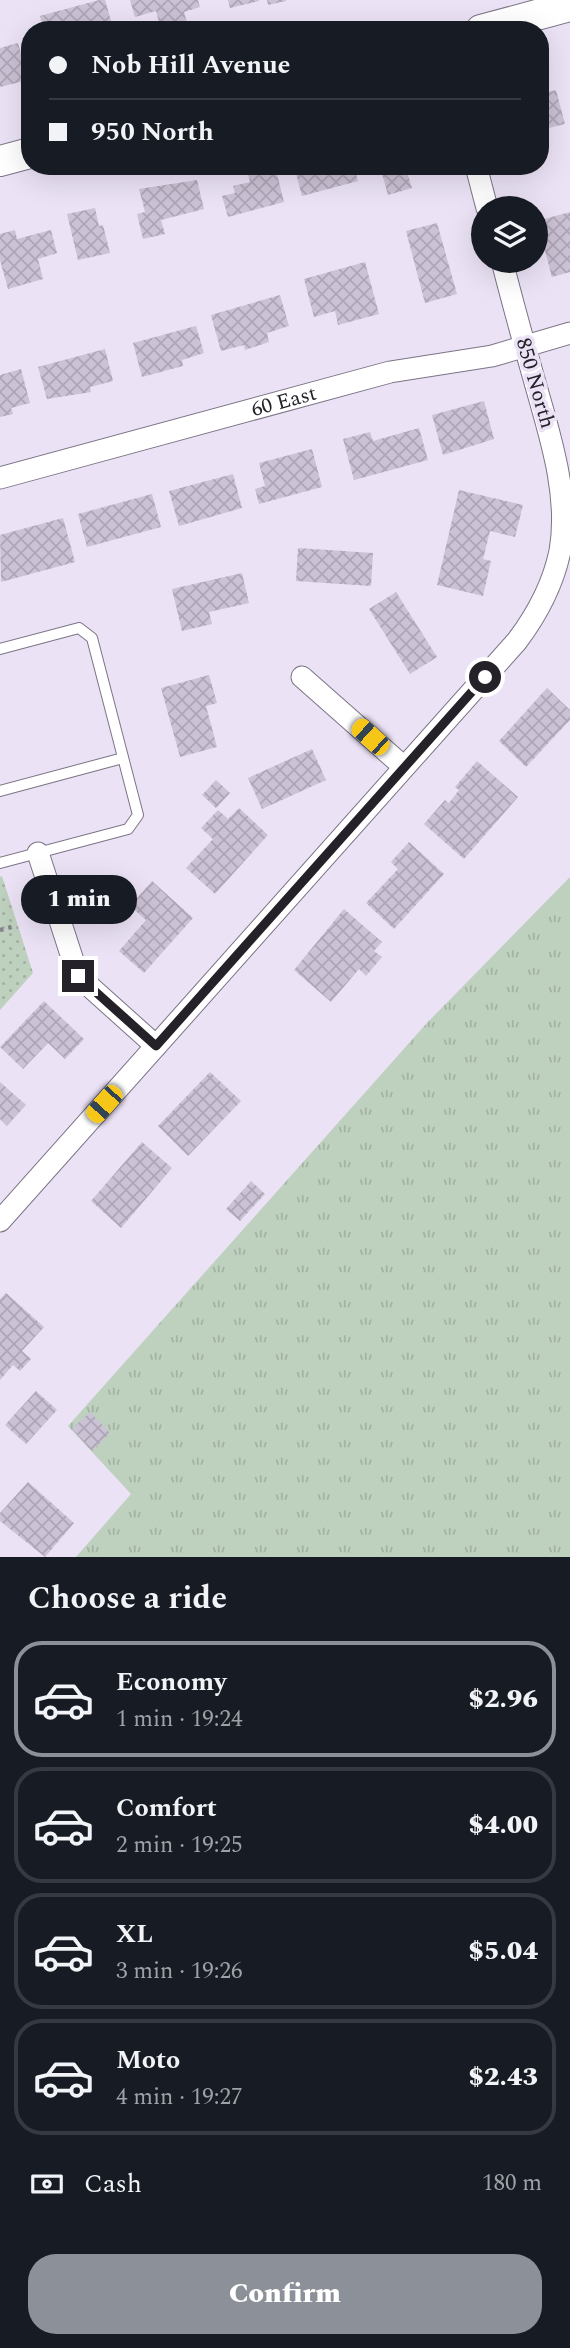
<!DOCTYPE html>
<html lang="en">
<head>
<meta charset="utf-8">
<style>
	body { margin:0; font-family:Spectral,serif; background:#20242c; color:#f1f3f6; height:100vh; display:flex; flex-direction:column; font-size:26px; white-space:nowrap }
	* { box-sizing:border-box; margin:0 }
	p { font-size:23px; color:#9ea1a6 }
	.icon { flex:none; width:38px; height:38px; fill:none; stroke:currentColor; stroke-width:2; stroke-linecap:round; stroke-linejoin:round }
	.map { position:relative; height:1557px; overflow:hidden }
	.details { display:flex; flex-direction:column; background:#171b24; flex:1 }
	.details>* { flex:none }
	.banner { position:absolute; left:21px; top:21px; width:528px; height:154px; border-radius:28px; box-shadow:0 7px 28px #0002; display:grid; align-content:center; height:154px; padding:0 28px; background:#171b24 }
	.fabs { position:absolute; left:471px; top:196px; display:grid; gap:14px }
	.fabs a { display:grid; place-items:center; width:77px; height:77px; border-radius:50%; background:#171b24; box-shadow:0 7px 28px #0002; font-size:35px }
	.end { position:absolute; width:32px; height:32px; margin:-16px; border:9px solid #242128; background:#fff; box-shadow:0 0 0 4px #fff }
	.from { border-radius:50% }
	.bubble { position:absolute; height:49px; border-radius:24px; background:#171b24; box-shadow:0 7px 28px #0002; font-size:23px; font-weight:800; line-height:49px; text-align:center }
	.car { position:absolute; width:21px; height:42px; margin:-21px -10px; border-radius:9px; box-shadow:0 0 5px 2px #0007; background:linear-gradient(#f5c518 24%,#345 0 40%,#f5c518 0 76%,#345 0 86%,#f5c518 0) }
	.banner b { display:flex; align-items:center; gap:24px; height:66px; font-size:26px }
	.banner b+b { border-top:2px solid #363941 }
	.banner i { width:18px; height:18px; background:#f1f3f6 }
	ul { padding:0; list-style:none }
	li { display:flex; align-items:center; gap:21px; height:116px; margin:0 14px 10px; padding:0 14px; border:4px solid #363941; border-radius:28px }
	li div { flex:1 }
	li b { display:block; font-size:26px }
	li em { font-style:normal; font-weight:800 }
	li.active { border-color:#8c9099 }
	li>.icon { width:63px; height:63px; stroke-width:1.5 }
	h2 { padding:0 28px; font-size:32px; line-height:84px }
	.pay { display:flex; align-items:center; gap:18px; height:77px; padding:0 28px; font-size:26px }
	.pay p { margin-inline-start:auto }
	.action { display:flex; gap:14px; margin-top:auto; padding:14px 28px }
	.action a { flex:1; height:80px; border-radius:28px; background:#8c9099; color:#fff; font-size:28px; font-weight:800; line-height:80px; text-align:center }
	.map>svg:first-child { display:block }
	.grass { fill:url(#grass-tufts) }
	.park { fill:url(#park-dots) }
	.building { fill:url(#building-cross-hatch) }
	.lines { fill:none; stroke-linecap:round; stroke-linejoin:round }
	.lane-casing { stroke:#7c7485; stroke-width:12 }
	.street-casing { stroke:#7c7485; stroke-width:23 }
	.secondary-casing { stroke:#7c7485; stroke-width:32 }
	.path { stroke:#88828f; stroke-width:4.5; stroke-dasharray:3.5 5; stroke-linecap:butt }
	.lane { stroke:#fff; stroke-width:10 }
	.street { stroke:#fff; stroke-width:21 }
	.secondary { stroke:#fff; stroke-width:30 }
	.route { stroke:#242128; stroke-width:9 }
	.labels { text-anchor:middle; stroke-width:7; stroke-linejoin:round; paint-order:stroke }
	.street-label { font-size:21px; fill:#242128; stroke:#ebe2f6 }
</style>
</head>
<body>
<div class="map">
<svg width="570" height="1557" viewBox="0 0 570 1557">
	<defs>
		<pattern id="grass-tufts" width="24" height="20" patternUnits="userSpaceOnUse" patternTransform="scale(1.75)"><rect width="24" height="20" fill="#bed0be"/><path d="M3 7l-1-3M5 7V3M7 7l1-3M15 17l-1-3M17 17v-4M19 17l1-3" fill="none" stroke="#a3b2a3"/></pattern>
		<pattern id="park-dots" width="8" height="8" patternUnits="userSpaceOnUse" patternTransform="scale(1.75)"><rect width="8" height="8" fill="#bed0be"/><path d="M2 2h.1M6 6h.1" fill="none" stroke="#a3b2a3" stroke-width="1.8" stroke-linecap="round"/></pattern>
		<pattern id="building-cross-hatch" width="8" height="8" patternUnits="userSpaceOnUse" patternTransform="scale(1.75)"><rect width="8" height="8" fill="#cbc2d5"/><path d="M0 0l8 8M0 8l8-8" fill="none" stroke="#aea6b7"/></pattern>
	</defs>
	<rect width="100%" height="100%" fill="#ebe2f6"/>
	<polygon class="grass" points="570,877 570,1557 76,1557 131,1494 68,1426 426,1024"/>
	<polygon class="park" points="2,876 33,973 0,1010 0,877"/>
	<g class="building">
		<polygon points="99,0 105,0 113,28 43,30 40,16"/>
		<polygon points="130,0 198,0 200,7 184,12 189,30 161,30 156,11 135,17"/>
		<polygon points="228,0 259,0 259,1 230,8"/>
		<polygon points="267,0 286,0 286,1 268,5"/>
		<polygon points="18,43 28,80 0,87 0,48"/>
		<polygon points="556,90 565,124 541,130 541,94"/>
		<polygon points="246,166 275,166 284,202 228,217 222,196 235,193 233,186 250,182"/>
		<polygon points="294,166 354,166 358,181 302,196"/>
		<polygon points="387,166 405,166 412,188 388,195 381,170 387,169"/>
		<polygon points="197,180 204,209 161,220 165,234 143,239 137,214 145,212 139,189"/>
		<polygon points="95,208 99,226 103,225 110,253 78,260 67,214"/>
		<polygon points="570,212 570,272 552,277 537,221"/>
		<polygon points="437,223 457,294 425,303 406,231"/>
		<polygon points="15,230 17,239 51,230 57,253 38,259 43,279 8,289 0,260 0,234"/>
		<polygon points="365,262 379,314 338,325 335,311 314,317 304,279"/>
		<polygon points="280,295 289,326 267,333 269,342 245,350 244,345 221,351 211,315"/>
		<polygon points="196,326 204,353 182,360 183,366 142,377 133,343"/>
		<polygon points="105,349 113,381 90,387 91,392 47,399 38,367"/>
		<polygon points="21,369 30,403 11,408 13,414 0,417 0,375"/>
		<polygon points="484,401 494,439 443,455 432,415"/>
		<polygon points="419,428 428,460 354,480 343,439 370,432 373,441"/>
		<polygon points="312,449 322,487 259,504 255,489 265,486 259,463"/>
		<polygon points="233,474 242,508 179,526 169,491"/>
		<polygon points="459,490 523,505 515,537 490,531 483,559 491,561 483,596 437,585"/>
		<polygon points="152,494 161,527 87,547 78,514"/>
		<polygon points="63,518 75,562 1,582 0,535"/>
		<polygon points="298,548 373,553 371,586 296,581"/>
		<polygon points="242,573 249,603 209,612 212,624 182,631 172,589"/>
		<polygon points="396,592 437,657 410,674 369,609"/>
		<polygon points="209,675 217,703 206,706 217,747 180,757 161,688"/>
		<polygon points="547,688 570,710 570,720 526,767 499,741"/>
		<polygon points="312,749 326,780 262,809 248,778"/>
		<polygon points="477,761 518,797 464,859 424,824 445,800 449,803 459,790 455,787"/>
		<polygon points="216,780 230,793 216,808 202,795"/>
		<polygon points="239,808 268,835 215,894 186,868 213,839 201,828 218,810 228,819"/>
		<polygon points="409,842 444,874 394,929 366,903 398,869 391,862"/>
		<polygon points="152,881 193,918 144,973 119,951 146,920 130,906"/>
		<polygon points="344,909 382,942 374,951 382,957 366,976 359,969 331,1002 294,970"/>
		<polygon points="44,1001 84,1039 65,1059 48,1043 23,1069 0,1047"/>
		<polygon points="210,1072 241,1101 188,1156 158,1126"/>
		<polygon points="0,1082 26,1105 7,1126 0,1119"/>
		<polygon points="142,1142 172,1168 121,1228 91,1201"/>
		<polygon points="251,1181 265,1194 240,1221 226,1209"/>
		<polygon points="6,1293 44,1327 22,1351 31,1359 20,1371 13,1365 0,1380 0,1299"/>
		<polygon points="36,1391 57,1410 26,1444 5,1425"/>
		<polygon points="90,1412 110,1433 92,1451 72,1429"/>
		<polygon points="28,1482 74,1523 45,1557 0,1521 0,1513"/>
	</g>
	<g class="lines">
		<g class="lane-casing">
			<g id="lane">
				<polyline points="0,649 79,628 92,638 138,815 128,829 0,863"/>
				<polyline points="0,791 123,758"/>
			</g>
		</g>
		<g class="street-casing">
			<g id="street">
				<polyline points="476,166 487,208"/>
				<path id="s1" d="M0,478l390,-106 102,-16 78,-23"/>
				<polyline points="302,677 404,767"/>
				<polyline points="38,853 78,976 156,1046"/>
				<path d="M0,1221l517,-580c21,-28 36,-56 43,-90 10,-57 -11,-118 -26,-172 -11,-39 -22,-79 -32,-118"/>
			</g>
		</g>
		<g class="secondary-casing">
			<g id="secondary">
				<polyline points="481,30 570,6"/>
				<polyline points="0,161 30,153"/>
			</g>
		</g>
		<polyline class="path" points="0,930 15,926"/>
		<use href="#lane" class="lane"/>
		<use href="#street" class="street"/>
		<use href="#secondary" class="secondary"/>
	</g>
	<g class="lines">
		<polyline class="route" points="78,976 156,1046 485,677"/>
	</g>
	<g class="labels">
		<g class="street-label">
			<text transform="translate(536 383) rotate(74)" y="7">850 North</text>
			<text dy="7" stroke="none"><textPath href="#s1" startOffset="294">60 East</textPath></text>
		</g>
	</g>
</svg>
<div class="fabs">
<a><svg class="icon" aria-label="layers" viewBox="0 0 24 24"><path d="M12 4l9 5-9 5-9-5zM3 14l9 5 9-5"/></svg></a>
</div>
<i class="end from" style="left:485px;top:677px"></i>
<i class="end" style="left:78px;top:976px"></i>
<div class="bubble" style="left:21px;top:875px;width:116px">1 min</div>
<i class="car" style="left:370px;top:737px;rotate:312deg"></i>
<i class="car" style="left:104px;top:1104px;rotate:222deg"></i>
<div class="banner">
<b><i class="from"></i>Nob Hill Avenue</b>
<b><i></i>950 North</b>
</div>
</div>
<section class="details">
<h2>Choose a ride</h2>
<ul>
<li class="active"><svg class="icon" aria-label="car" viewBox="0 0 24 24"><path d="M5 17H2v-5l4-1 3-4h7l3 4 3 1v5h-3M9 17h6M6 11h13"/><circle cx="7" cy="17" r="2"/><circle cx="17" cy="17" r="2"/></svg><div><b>Economy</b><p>1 min · 19:24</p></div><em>$2.96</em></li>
<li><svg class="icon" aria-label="car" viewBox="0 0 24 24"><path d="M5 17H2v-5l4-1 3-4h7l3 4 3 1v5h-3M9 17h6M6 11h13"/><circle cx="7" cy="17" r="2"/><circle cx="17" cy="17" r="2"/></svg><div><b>Comfort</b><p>2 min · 19:25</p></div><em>$4.00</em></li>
<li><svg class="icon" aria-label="car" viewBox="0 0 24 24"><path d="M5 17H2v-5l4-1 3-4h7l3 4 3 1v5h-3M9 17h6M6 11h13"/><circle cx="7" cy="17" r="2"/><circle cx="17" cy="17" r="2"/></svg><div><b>XL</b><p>3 min · 19:26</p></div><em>$5.04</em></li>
<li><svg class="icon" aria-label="car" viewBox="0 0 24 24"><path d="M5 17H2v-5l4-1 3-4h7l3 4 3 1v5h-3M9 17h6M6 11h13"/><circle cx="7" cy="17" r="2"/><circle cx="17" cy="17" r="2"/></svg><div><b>Moto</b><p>4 min · 19:27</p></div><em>$2.43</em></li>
</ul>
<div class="pay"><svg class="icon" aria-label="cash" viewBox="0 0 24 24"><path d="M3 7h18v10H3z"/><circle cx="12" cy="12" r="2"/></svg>Cash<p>180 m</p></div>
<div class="action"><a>Confirm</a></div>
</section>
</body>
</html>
